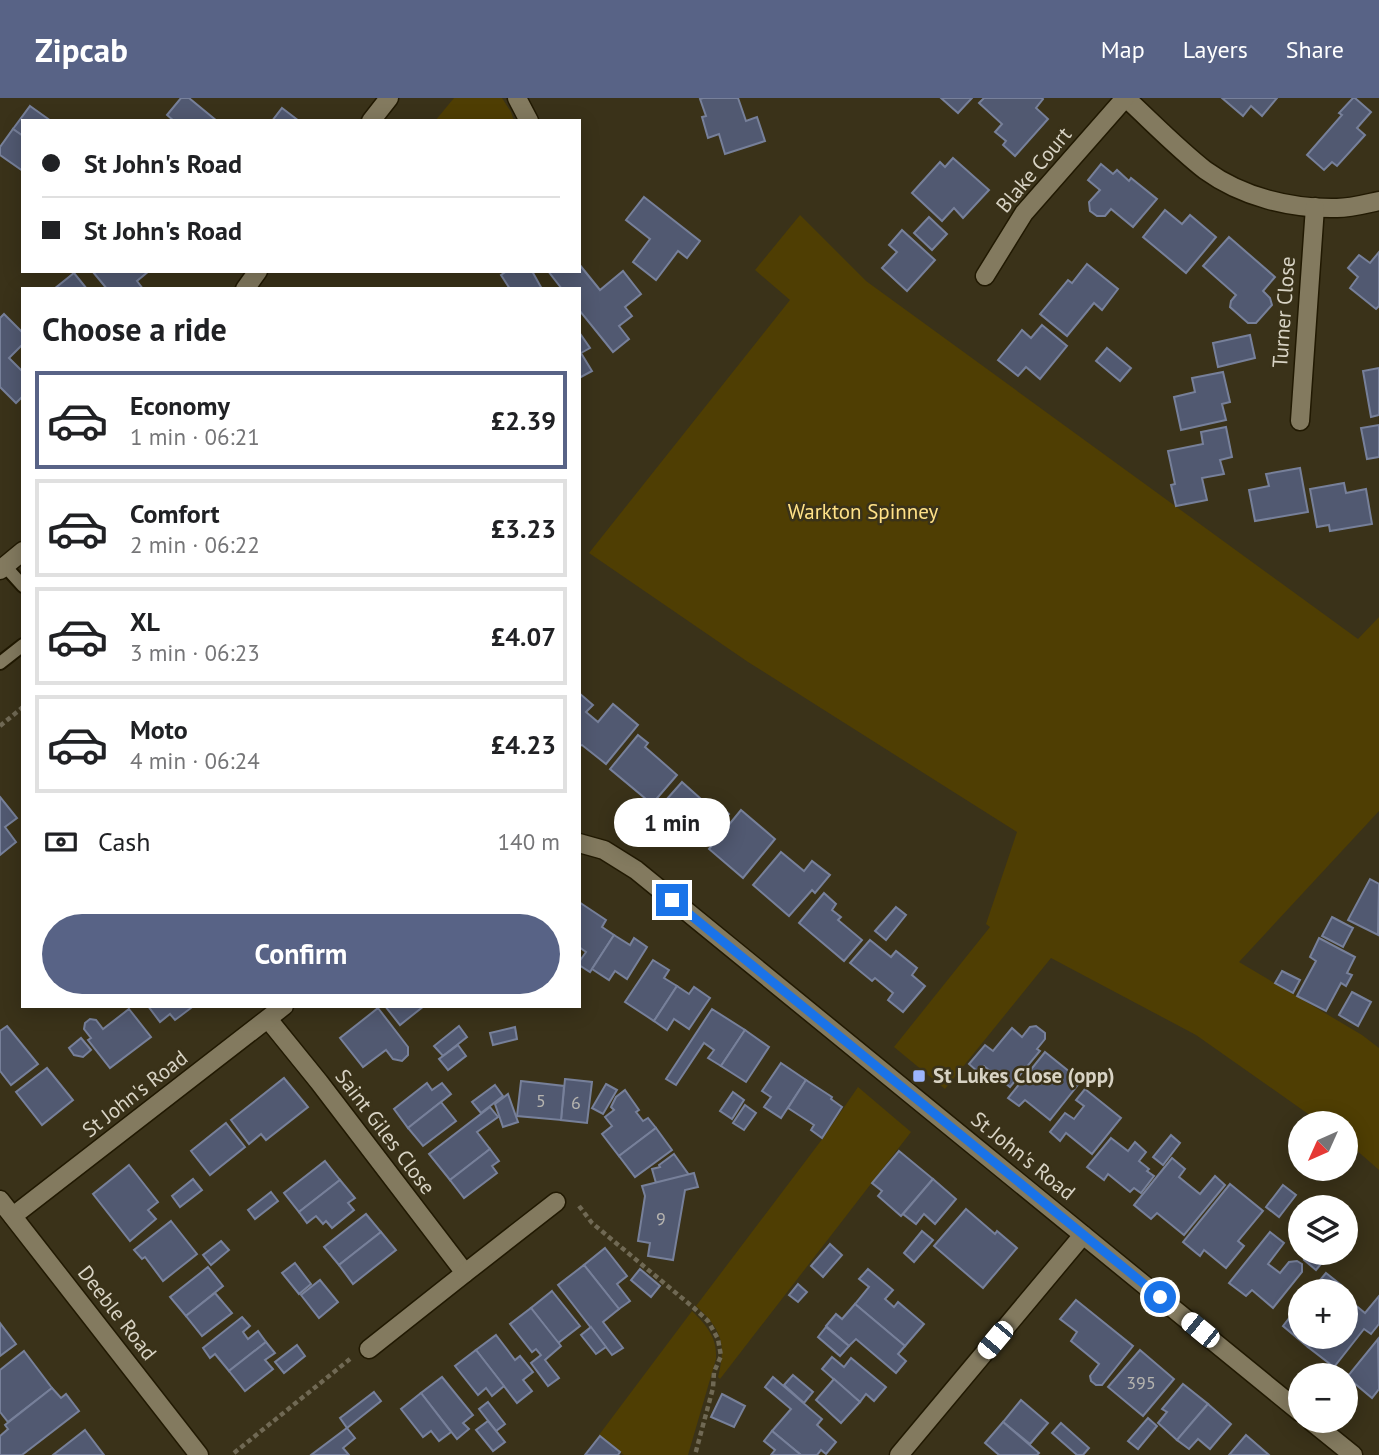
<!DOCTYPE html>
<html lang="en">
<head>
<meta charset="utf-8">
<style>
	body { margin:0; font-family:"PT Sans",sans-serif; background:#f2f2f2; color:#202124; height:100vh; display:flex; flex-direction:column; font-size:26px; white-space:nowrap }
	* { box-sizing:border-box; margin:0 }
	p { font-size:23px; color:#757577 }
	.icon { flex:none; width:38px; height:38px; fill:none; stroke:currentColor; stroke-width:2; stroke-linecap:round; stroke-linejoin:round }
	.map { position:relative; flex:1; overflow:hidden }
	.sheet { position:absolute; left:21px; top:189px; width:560px; height:721px; display:flex; flex-direction:column; background:#fff; border-radius:0px; box-shadow:0 4px 18px #0003 }
	.sheet>* { flex:none }
	.top-card { position:absolute; left:21px; top:21px; width:560px; height:154px; border-radius:0px; box-shadow:0 4px 18px #0003; display:grid; align-content:center; height:154px; padding:0 21px; background:#fff }
	.needle { width:46px; rotate:225deg }
	.controls { position:absolute; left:1288px; top:1013px; display:grid; gap:14px }
	.controls a { display:grid; place-items:center; width:70px; height:70px; border-radius:50%; background:#fff; box-shadow:0 4px 18px #0003; font-size:35px }
	.end { position:absolute; width:32px; height:32px; margin:-16px; border:9px solid #1a73e8; background:#fff; box-shadow:0 0 0 4px #fff }
	.from { border-radius:50% }
	.bubble { position:absolute; height:49px; border-radius:24px; background:#fff; box-shadow:0 4px 18px #0003; font-size:23px; font-weight:700; line-height:49px; text-align:center }
	.car { position:absolute; width:21px; height:42px; margin:-21px -10px; border-radius:9px; box-shadow:0 0 5px 2px #0007; background:linear-gradient(#fff 24%,#345 0 40%,#fff 0 76%,#345 0 86%,#fff 0) }
	.top-card b { display:flex; align-items:center; gap:24px; height:66px; font-size:26px }
	.top-card b+b { border-top:2px solid #e0e0e0 }
	.top-card i { width:18px; height:18px; background:#202124 }
	ul { padding:0; list-style:none }
	li { display:flex; align-items:center; gap:21px; height:98px; margin:0 14px 10px; padding:0 7px; border:4px solid #e0e0e0; border-radius:0px }
	li div { flex:1 }
	li b { display:block; font-size:26px }
	li em { font-style:normal; font-weight:700 }
	li.on { border-color:#586386 }
	li>.icon { width:63px; height:63px; stroke-width:1.5 }
	h2 { padding:0 21px; font-size:32px; line-height:84px }
	.pay { display:flex; align-items:center; gap:18px; height:77px; padding:0 21px; font-size:26px }
	.pay p { margin-inline-start:auto }
	.primary-button { display:flex; gap:14px; margin-top:auto; padding:14px 21px }
	.primary-button a { flex:1; height:80px; border-radius:42px; background:#586386; color:#fff; font-size:28px; font-weight:700; line-height:80px; text-align:center }
	header { display:flex; align-items:center; gap:42px; box-sizing:border-box; height:98px; padding:0 35px; background:#586386; color:#fff }
	header strong { font-size:33px }
	nav { display:flex; gap:38px; margin-inline-start:auto; font-size:24px }
	.map>svg:first-child { display:block }
	.green { fill:#4f3e03 }
	.building { fill:#515971; stroke:#77809a; stroke-width:2 }
	.lines { fill:none; stroke-linecap:round; stroke-linejoin:round }
	.service-casing { stroke:#211902; stroke-width:16 }
	.minor-casing { stroke:#211902; stroke-width:21 }
	.tertiary-casing { stroke:#211902; stroke-width:21 }
	.path { stroke:#706954; stroke-width:4.5; stroke-dasharray:5 3.5; stroke-linecap:butt }
	.service { stroke:#837a5f; stroke-width:12 }
	.minor { stroke:#837a5f; stroke-width:18 }
	.tertiary { stroke:#837a5f; stroke-width:18 }
	.route { stroke:#1a73e8; stroke-width:9 }
	.poi-dot { fill:#9cb4fd; stroke:#3a3219; stroke-width:2.5 }
	.labels { text-anchor:middle; stroke-width:5; stroke-linejoin:round; paint-order:stroke }
	.number-label { font-size:18px; fill:#b6b4af }
	.street-label { font-size:21px; fill:#d8d3c4; stroke:#3a3219 }
	.park-label { font-size:21px; fill:#ffe187; stroke:#3a3219 }
	.poi-label { font-size:21px; font-weight:bold; fill:#d8d3c4; stroke:#3a3219; text-anchor:start }
</style>
</head>
<body>
<header>
<strong>Zipcab</strong>
<nav><a>Map</a><a>Layers</a><a>Share</a></nav>
</header>
<div class="map">
<svg width="1379" height="1357" viewBox="0 0 1379 1357">
	<rect width="100%" height="100%" fill="#3a3219"/>
	<g class="green">
		<polygon points="454,0 502,0 511,14 514,23 435,23"/>
		<polygon points="800,117 866,183 1358,541 1379,519 1379,713 1239,864 1362,937 1379,950 1379,1072 1346,1043 1346,1026 1321,1025 1196,937 1051,860 945,991 894,949 990,829 986,826 1017,734 748,564 589,455 790,202 755,172"/>
		<path d="M858,989l53,45 -191,247 -2,-2c9,-34 3,-48 -22,-71l127,-168z"/>
		<path d="M692,1213c15,15 25,26 24,48l-28,96h-64l-25,-20z"/>
	</g>
	<g class="building">
		<polygon points="181,0 189,0 217,23 174,23 167,17"/>
		<polygon points="703,0 738,0 746,23 757,19 765,43 725,56 719,36 708,40 702,19 706,18 700,1"/>
		<polygon points="941,0 972,0 958,15"/>
		<polygon points="984,0 1042,0 1043,1 1036,10 1048,21 1015,58 1003,47 1006,43 995,34 1002,26 979,5"/>
		<polygon points="1222,0 1277,0 1262,18 1251,8 1243,18"/>
		<polygon points="1353,0 1355,0 1371,14 1357,30 1365,37 1337,68 1332,64 1324,72 1307,57 1342,17 1339,15"/>
		<polygon points="30,8 51,23 23,23 23,38 13,31"/>
		<polygon points="282,10 299,23 272,23"/>
		<polygon points="13,31 23,38 23,73 0,57 0,49"/>
		<polygon points="953,60 989,92 963,120 954,110 942,123 912,95 940,64 945,69"/>
		<polygon points="1101,66 1113,76 1117,72 1129,83 1131,80 1157,101 1133,129 1111,111 1105,118 1097,118 1090,113 1089,104 1100,92 1088,82"/>
		<polygon points="644,99 700,143 687,160 678,153 656,182 633,164 650,141 626,122"/>
		<polygon points="1165,112 1182,126 1190,117 1216,139 1186,175 1143,139"/>
		<polygon points="929,119 947,136 932,152 914,135"/>
		<polygon points="902,132 935,162 907,193 882,170 897,154 889,147"/>
		<polygon points="1229,139 1275,179 1263,193 1270,200 1272,207 1256,225 1248,225 1230,209 1231,203 1236,197 1203,168"/>
		<polygon points="1379,154 1379,208 1376,211 1350,190 1358,179 1348,170 1359,157 1370,165"/>
		<polygon points="579,166 600,192 623,173 641,196 625,209 632,218 619,228 629,241 613,254 579,212 579,191 562,191 548,173 579,173"/>
		<polygon points="1087,166 1118,191 1102,212 1094,205 1067,238 1040,216 1068,182 1072,185"/>
		<polygon points="95,173 149,173 137,183 143,191 107,191 93,174"/>
		<polygon points="507,173 532,173 542,191 510,191 501,177"/>
		<polygon points="74,175 87,191 54,191"/>
		<polygon points="4,216 23,235 23,246 9,260 23,274 23,298 16,305 0,289 0,220"/>
		<polygon points="1042,227 1067,248 1040,281 1026,269 1018,278 998,262 1022,232 1031,240"/>
		<polygon points="579,234 590,250 581,255 592,273 579,280"/>
		<polygon points="1250,237 1255,260 1218,269 1213,245"/>
		<polygon points="1107,250 1131,270 1120,283 1096,263"/>
		<polygon points="1379,270 1379,317 1371,319 1363,273"/>
		<polygon points="1223,274 1230,304 1222,306 1226,322 1181,332 1174,299 1195,294 1192,280"/>
		<polygon points="1379,327 1379,359 1367,361 1361,330"/>
		<polygon points="1226,329 1232,359 1220,362 1224,376 1202,380 1207,402 1176,408 1171,387 1175,386 1168,353 1203,346 1201,334"/>
		<polygon points="1300,370 1308,414 1255,423 1249,392 1269,388 1266,376"/>
		<polygon points="1344,385 1346,395 1366,391 1372,426 1330,433 1329,427 1317,429 1310,391"/>
		<polygon points="579,595 593,607 586,614 598,624 613,606 638,627 606,666 582,647 579,648"/>
		<polygon points="638,637 648,645 645,649 677,677 652,706 610,671"/>
		<polygon points="682,684 711,710 715,704 729,716 703,747 659,710"/>
		<polygon points="0,699 17,720 5,729 16,744 0,757"/>
		<polygon points="741,712 775,741 743,780 709,751"/>
		<polygon points="781,754 804,773 812,763 830,777 815,795 812,792 789,818 753,787"/>
		<polygon points="1370,781 1379,786 1378,837 1348,822"/>
		<polygon points="824,795 836,806 832,812 841,819 838,822 862,842 844,863 799,825"/>
		<polygon points="579,804 606,822 602,829 614,837 590,874 579,867 579,864 586,854 579,849"/>
		<polygon points="896,809 906,817 886,842 875,833"/>
		<polygon points="1332,819 1353,830 1343,849 1322,838"/>
		<polygon points="614,837 630,847 634,840 647,849 627,881 615,873 609,882 592,871"/>
		<polygon points="1319,840 1355,859 1347,875 1352,877 1346,888 1341,885 1326,913 1297,898 1316,863 1310,859"/>
		<polygon points="870,842 891,859 896,853 917,870 912,877 925,888 903,914 888,902 893,895 875,880 872,883 850,865"/>
		<polygon points="653,862 669,872 664,880 677,888 654,923 625,904"/>
		<polygon points="1282,873 1300,882 1293,895 1275,885"/>
		<polygon points="677,888 689,896 694,889 710,900 689,931 674,921 667,932 654,923"/>
		<polygon points="1352,894 1371,904 1358,928 1339,917"/>
		<polygon points="148,908 189,908 191,910 175,922 170,916 160,924"/>
		<polygon points="385,908 424,908 400,927"/>
		<polygon points="378,910 408,949 408,957 402,963 393,961 386,952 363,969 340,940"/>
		<polygon points="129,911 151,939 110,970 88,942 91,940 84,931 85,925 90,921 96,922 103,931"/>
		<polygon points="712,911 745,932 721,968 708,960 714,952 704,945 676,987 666,981"/>
		<polygon points="7,928 38,966 11,987 0,973 0,933"/>
		<polygon points="459,928 467,939 443,958 434,948"/>
		<polygon points="1036,928 1045,935 1045,941 1037,951 1040,953 1010,989 984,968 978,974 969,966 985,947 993,953 1012,930 1022,939 1030,929"/>
		<polygon points="515,929 517,941 493,947 490,935"/>
		<polygon points="745,932 769,949 746,984 721,968"/>
		<polygon points="81,940 91,952 83,959 74,957 69,950"/>
		<polygon points="458,947 466,958 448,972 439,961"/>
		<polygon points="1045,954 1081,983 1050,1022 1025,1002 1019,1008 1008,1000"/>
		<polygon points="781,965 806,982 781,1020 764,1009 771,999 762,993"/>
		<polygon points="47,970 73,1002 42,1027 16,994"/>
		<polygon points="284,980 308,1009 266,1042 261,1036 249,1046 231,1022"/>
		<polygon points="565,981 592,984 587,1025 561,1022"/>
		<polygon points="806,982 832,999 831,1001 842,1009 822,1040 811,1032 814,1027 788,1010"/>
		<polygon points="521,983 564,988 561,1022 517,1018"/>
		<polygon points="427,985 432,992 442,985 451,996 408,1030 394,1011"/>
		<polygon points="606,986 617,992 603,1016 592,1010"/>
		<polygon points="495,987 503,998 481,1015 472,1004"/>
		<polygon points="1085,991 1121,1020 1092,1056 1066,1035 1060,1043 1050,1034 1065,1015 1074,1021 1084,1008 1076,1002"/>
		<polygon points="625,992 639,1012 636,1014 643,1023 648,1020 656,1030 619,1058 602,1036 612,1028 605,1019 614,1012 611,1009 616,999"/>
		<polygon points="733,994 744,1002 732,1021 720,1013"/>
		<polygon points="508,996 518,1024 503,1029 495,1006"/>
		<polygon points="441,1004 456,1023 423,1048 408,1030"/>
		<polygon points="745,1007 756,1015 744,1032 733,1025"/>
		<polygon points="490,1009 498,1019 477,1034 490,1051 450,1082 429,1056"/>
		<polygon points="226,1025 245,1049 210,1077 191,1053"/>
		<polygon points="656,1030 672,1052 635,1079 619,1058"/>
		<polygon points="1171,1037 1180,1045 1163,1067 1153,1059"/>
		<polygon points="1111,1040 1128,1053 1135,1044 1146,1054 1139,1063 1149,1071 1147,1073 1154,1078 1141,1095 1134,1090 1130,1094 1108,1076 1104,1082 1087,1069"/>
		<polygon points="490,1051 499,1063 492,1068 497,1075 464,1100 450,1082"/>
		<polygon points="899,1053 933,1081 901,1118 878,1098 882,1093 872,1085"/>
		<polygon points="674,1056 689,1077 656,1085 652,1071 660,1069 659,1067"/>
		<polygon points="1172,1060 1185,1071 1179,1079 1200,1096 1215,1078 1225,1087 1184,1137 1157,1115 1151,1121 1134,1107"/>
		<polygon points="325,1063 340,1082 299,1114 284,1095"/>
		<polygon points="129,1067 158,1104 148,1112 156,1121 130,1143 93,1096"/>
		<polygon points="694,1075 698,1089 685,1092 673,1162 648,1158 650,1145 638,1143 645,1098 642,1088"/>
		<polygon points="193,1081 202,1092 180,1109 172,1098"/>
		<polygon points="933,1081 956,1101 935,1126 924,1116 916,1126 903,1116"/>
		<polygon points="340,1082 355,1100 348,1105 354,1112 332,1130 326,1123 323,1126 316,1118 307,1125 299,1114"/>
		<polygon points="1230,1086 1263,1113 1238,1143 1244,1148 1226,1170 1204,1152 1200,1158 1183,1144"/>
		<polygon points="1283,1087 1296,1097 1279,1119 1266,1109"/>
		<polygon points="271,1094 278,1103 255,1121 248,1112"/>
		<polygon points="966,1111 995,1136 997,1133 1017,1150 983,1190 934,1148"/>
		<polygon points="366,1116 381,1134 339,1167 324,1149"/>
		<polygon points="171,1123 197,1156 163,1183 145,1159 142,1161 134,1152"/>
		<polygon points="922,1133 933,1142 914,1164 904,1155"/>
		<polygon points="381,1134 396,1152 353,1186 339,1167"/>
		<polygon points="1270,1134 1284,1145 1268,1166 1280,1175 1289,1164 1297,1163 1302,1166 1302,1174 1273,1210 1252,1192 1246,1198 1229,1185"/>
		<polygon points="221,1143 229,1152 211,1167 203,1157"/>
		<polygon points="830,1146 842,1157 823,1179 811,1168"/>
		<polygon points="605,1150 627,1178 617,1186 630,1203 619,1211 584,1167"/>
		<polygon points="1310,1155 1330,1155 1316,1172 1304,1162"/>
		<polygon points="295,1165 311,1186 299,1196 282,1175"/>
		<polygon points="584,1167 619,1211 603,1224 623,1250 612,1257 558,1187"/>
		<polygon points="208,1169 223,1188 186,1218 170,1199"/>
		<polygon points="640,1171 660,1188 651,1199 631,1182"/>
		<polygon points="868,1171 893,1192 885,1201 894,1209 898,1204 924,1226 905,1248 855,1206 869,1189 859,1181"/>
		<polygon points="1326,1175 1341,1187 1337,1192 1339,1194 1310,1194"/>
		<polygon points="320,1182 338,1204 319,1220 301,1197"/>
		<polygon points="798,1186 807,1194 798,1204 789,1197"/>
		<polygon points="552,1193 580,1228 558,1245 531,1210"/>
		<polygon points="215,1195 232,1215 202,1238 186,1218"/>
		<polygon points="1379,1198 1379,1226 1371,1236 1364,1231 1334,1269 1308,1249 1316,1239 1346,1239 1346,1203 1348,1201 1365,1215"/>
		<polygon points="1076,1202 1133,1248 1102,1287 1096,1287 1091,1283 1090,1278 1099,1266 1071,1243 1077,1234 1060,1221"/>
		<polygon points="855,1206 905,1248 898,1256 906,1263 896,1275 856,1241 849,1248 826,1228 836,1216 842,1221"/>
		<polygon points="1300,1206 1300,1239 1316,1239 1308,1249 1283,1228"/>
		<polygon points="531,1210 561,1248 545,1262 559,1280 548,1288 531,1265 541,1257 536,1251 532,1254 510,1226"/>
		<polygon points="242,1219 250,1228 243,1234 248,1241 258,1233 266,1244 229,1273 215,1256 210,1260 203,1250"/>
		<polygon points="0,1225 16,1246 0,1258"/>
		<polygon points="591,1229 606,1249 596,1256 581,1237"/>
		<polygon points="826,1229 849,1248 840,1258 818,1239"/>
		<polygon points="496,1237 515,1262 520,1258 533,1274 523,1282 532,1293 517,1305 476,1252"/>
		<polygon points="1378,1241 1379,1291 1372,1300 1347,1279"/>
		<polygon points="266,1244 275,1255 265,1262 273,1271 245,1293 229,1273"/>
		<polygon points="297,1247 305,1258 284,1275 275,1264"/>
		<polygon points="476,1252 504,1288 492,1298 486,1290 478,1297 455,1268"/>
		<polygon points="1140,1252 1174,1281 1143,1318 1108,1289"/>
		<polygon points="24,1253 52,1290 8,1324 0,1314 0,1272"/>
		<polygon points="832,1259 844,1269 851,1260 886,1289 874,1303 866,1296 860,1304 822,1271"/>
		<polygon points="793,1277 813,1294 804,1305 784,1287"/>
		<polygon points="442,1279 473,1317 463,1325 469,1331 457,1341 421,1295"/>
		<polygon points="773,1279 822,1321 817,1327 836,1344 826,1356 821,1352 817,1357 801,1357 772,1333 791,1311 765,1289"/>
		<polygon points="834,1281 860,1304 841,1325 816,1302"/>
		<polygon points="1183,1286 1208,1306 1177,1342 1158,1325 1167,1314 1162,1311"/>
		<polygon points="52,1290 61,1300 66,1296 79,1313 22,1357 0,1357 0,1338 8,1331 5,1327"/>
		<polygon points="374,1294 381,1303 347,1330 340,1320"/>
		<polygon points="421,1295 451,1334 439,1343 431,1333 423,1339 401,1311"/>
		<polygon points="722,1296 745,1308 734,1329 711,1319"/>
		<polygon points="1021,1302 1048,1325 1030,1346 1003,1324"/>
		<polygon points="488,1304 505,1326 496,1333 479,1311"/>
		<polygon points="1208,1306 1231,1326 1210,1351 1198,1341 1189,1351 1177,1342"/>
		<polygon points="1148,1320 1157,1328 1138,1351 1128,1343"/>
		<polygon points="488,1323 505,1344 493,1353 476,1332"/>
		<polygon points="1003,1324 1039,1355 1037,1357 999,1357 985,1345"/>
		<polygon points="1061,1325 1089,1350 1083,1357 1077,1357 1052,1335"/>
		<polygon points="347,1330 355,1340 343,1350 349,1357 311,1357"/>
		<polygon points="85,1332 104,1357 53,1357"/>
		<polygon points="772,1333 801,1357 771,1357 775,1352 764,1343"/>
		<polygon points="1246,1337 1269,1357 1229,1357"/>
		<polygon points="600,1338 620,1354 618,1357 585,1357"/>
	</g>
	<g class="lines">
		<g class="service-casing">
			<g id="service">
				<polyline points="5,468 23,488"/>
				<polyline points="0,565 23,547"/>
			</g>
		</g>
		<g class="minor-casing">
			<g id="minor">
				<polyline points="517,0 529,23"/>
				<path d="M1126,0c26,24 51,50 79,72 37,27 86,39 132,38 14,0 28,-4 42,-7"/>
				<polyline points="985,178 1024,115 1125,0"/>
				<polyline points="1300,323 1315,109"/>
				<polyline points="579,745 604,752 636,772 1300,1314"/>
				<polyline points="268,921 319,984 465,1175 369,1251"/>
				<polyline points="13,1118 284,908"/>
				<polyline points="465,1175 556,1104"/>
				<polyline points="1311,1323 1353,1357"/>
				<polyline points="899,1357 1083,1137"/>
			</g>
		</g>
		<g class="tertiary-casing">
			<g id="tertiary">
				<polyline points="371,23 389,0"/>
				<polyline points="245,191 258,173"/>
				<polyline points="0,472 23,453"/>
				<polyline points="0,1102 199,1357"/>
			</g>
		</g>
		<g class="path">
			<polyline points="0,628 23,609"/>
			<polyline points="579,1108 592,1125 694,1210 708,1223 718,1241 721,1258 714,1274 713,1290 695,1357"/>
			<polyline points="234,1355 350,1261"/>
		</g>
		<use href="#service" class="service"/>
		<use href="#minor" class="minor"/>
		<use href="#tertiary" class="tertiary"/>
	</g>
	<g class="lines">
		<polyline class="route" points="672,802 1160,1199"/>
	</g>
	<rect class="poi-dot" x="912" y="971" width="14" height="14" rx="3.5"/>
	<g class="labels">
		<g class="number-label">
			<text x="541" y="1009">5</text>
			<text x="576" y="1011">6</text>
			<text x="661" y="1127">9</text>
			<text x="1141" y="1291">395</text>
		</g>
		<g class="street-label">
			<text transform="translate(1034 72) rotate(-50)" y="7">Blake Court</text>
			<text transform="translate(1284 214) rotate(-86)" y="7">Turner Close</text>
			<text transform="translate(135 996) rotate(-38)" y="7">St John's Road</text>
			<text transform="translate(385 1034) rotate(53)" y="7">Saint Giles Close</text>
			<text transform="translate(1023 1058) rotate(39)" y="7">St John's Road</text>
			<text transform="translate(117 1215) rotate(52)" y="7">Deeble Road</text>
		</g>
		<g class="park-label">
			<text x="863" y="421">Warkton Spinney</text>
		</g>
		<g class="poi-label">
			<text x="933" y="985">St Lukes Close (opp)</text>
		</g>
	</g>
</svg>
<div class="controls">
<a><svg class="needle" viewBox="-14 -14 28 28"><path d="M0-13l5 13h-10z" fill="#e53935"/><path d="M0 13l5-13h-10z" fill="#757577"/></svg></a>
<a><svg class="icon" aria-label="layers" viewBox="0 0 24 24"><path d="M12 4l9 5-9 5-9-5zM3 14l9 5 9-5"/></svg></a>
<a>+</a>
<a>−</a>
</div>
<i class="end from" style="left:1160px;top:1199px"></i>
<i class="end" style="left:672px;top:802px"></i>
<div class="bubble" style="left:614px;top:700px;width:116px">1 min</div>
<i class="car" style="left:1200px;top:1232px;rotate:309deg"></i>
<i class="car" style="left:995px;top:1242px;rotate:220deg"></i>
<div class="top-card">
<b><i class="from"></i>St John's Road</b>
<b><i></i>St John's Road</b>
</div>
<section class="sheet">
<h2>Choose a ride</h2>
<ul>
<li class="on"><svg class="icon" aria-label="car" viewBox="0 0 24 24"><path d="M5 17H2v-5l4-1 3-4h7l3 4 3 1v5h-3M9 17h6M6 11h13"/><circle cx="7" cy="17" r="2"/><circle cx="17" cy="17" r="2"/></svg><div><b>Economy</b><p>1 min · 06:21</p></div><em>£2.39</em></li>
<li><svg class="icon" aria-label="car" viewBox="0 0 24 24"><path d="M5 17H2v-5l4-1 3-4h7l3 4 3 1v5h-3M9 17h6M6 11h13"/><circle cx="7" cy="17" r="2"/><circle cx="17" cy="17" r="2"/></svg><div><b>Comfort</b><p>2 min · 06:22</p></div><em>£3.23</em></li>
<li><svg class="icon" aria-label="car" viewBox="0 0 24 24"><path d="M5 17H2v-5l4-1 3-4h7l3 4 3 1v5h-3M9 17h6M6 11h13"/><circle cx="7" cy="17" r="2"/><circle cx="17" cy="17" r="2"/></svg><div><b>XL</b><p>3 min · 06:23</p></div><em>£4.07</em></li>
<li><svg class="icon" aria-label="car" viewBox="0 0 24 24"><path d="M5 17H2v-5l4-1 3-4h7l3 4 3 1v5h-3M9 17h6M6 11h13"/><circle cx="7" cy="17" r="2"/><circle cx="17" cy="17" r="2"/></svg><div><b>Moto</b><p>4 min · 06:24</p></div><em>£4.23</em></li>
</ul>
<div class="pay"><svg class="icon" aria-label="cash" viewBox="0 0 24 24"><path d="M3 7h18v10H3z"/><circle cx="12" cy="12" r="2"/></svg>Cash<p>140 m</p></div>
<div class="primary-button"><a>Confirm</a></div>
</section>
</div>
</body>
</html>
